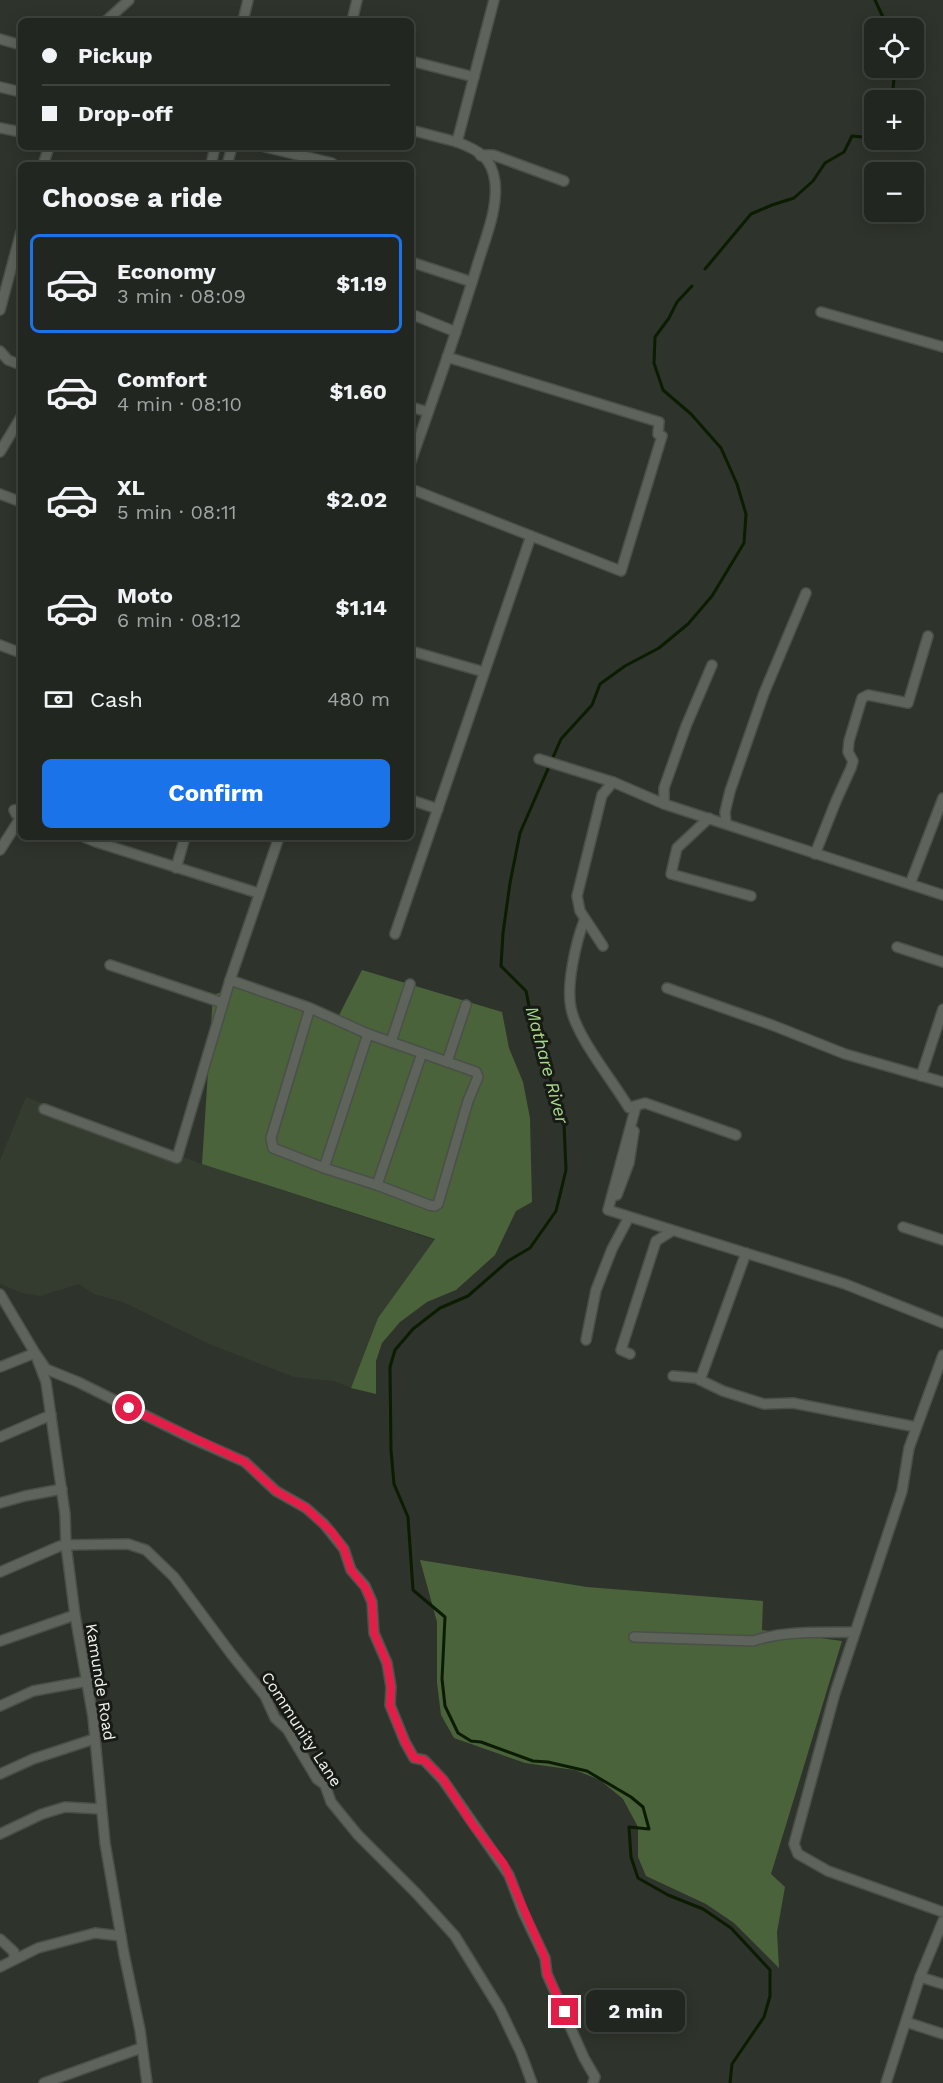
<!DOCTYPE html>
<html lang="en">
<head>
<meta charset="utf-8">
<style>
	body { margin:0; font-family:"Work Sans",sans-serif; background:#2e322d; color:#f1f3f6; height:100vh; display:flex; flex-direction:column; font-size:22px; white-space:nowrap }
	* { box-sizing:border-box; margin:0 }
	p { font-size:20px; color:#a2a5a5 }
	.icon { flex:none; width:33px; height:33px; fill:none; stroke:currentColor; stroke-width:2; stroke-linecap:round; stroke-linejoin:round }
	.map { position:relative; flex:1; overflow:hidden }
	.side { position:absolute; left:18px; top:162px; width:396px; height:678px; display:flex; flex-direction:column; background:#222620; border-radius:9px; box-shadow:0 3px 15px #0003,0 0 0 2px #3f433e }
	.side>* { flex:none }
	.banner { position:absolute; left:18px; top:18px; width:396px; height:132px; border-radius:9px; box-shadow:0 3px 15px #0003,0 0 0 2px #3f433e; display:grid; align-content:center; height:132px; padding:0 24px; background:#222620 }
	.fabs { position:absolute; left:864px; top:18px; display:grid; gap:12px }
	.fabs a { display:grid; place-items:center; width:60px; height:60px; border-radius:9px; background:#222620; box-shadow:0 3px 15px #0003,0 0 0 2px #3f433e; font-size:30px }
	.end { position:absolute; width:27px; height:27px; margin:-14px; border:8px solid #e11d48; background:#fff; box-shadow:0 0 0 3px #fff }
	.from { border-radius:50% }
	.bubble { position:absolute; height:42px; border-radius:9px; background:#222620; box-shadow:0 3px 15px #0003,0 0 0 2px #3f433e; font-size:20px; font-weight:700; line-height:42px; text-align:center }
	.banner b { display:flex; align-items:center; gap:21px; height:57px; font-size:22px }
	.banner b+b { border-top:2px solid #3f433e }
	.banner i { width:15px; height:15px; background:#f1f3f6 }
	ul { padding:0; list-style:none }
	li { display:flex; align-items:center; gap:18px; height:99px; margin:0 12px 9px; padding:0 12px; border:3px solid transparent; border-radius:9px }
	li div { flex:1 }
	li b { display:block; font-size:22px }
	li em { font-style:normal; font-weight:700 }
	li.current { border-color:#1a73e8 }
	li>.icon { width:54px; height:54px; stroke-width:1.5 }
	h2 { padding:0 24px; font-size:27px; line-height:72px }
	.pay { display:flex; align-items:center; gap:15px; height:66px; padding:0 24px; font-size:22px }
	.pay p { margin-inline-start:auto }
	.button { display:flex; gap:12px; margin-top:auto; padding:12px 24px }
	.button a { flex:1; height:69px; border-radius:9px; background:#1a73e8; color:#fff; font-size:24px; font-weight:700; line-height:69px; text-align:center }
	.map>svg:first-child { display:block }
	.built { fill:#343c2f }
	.green { fill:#4a633a }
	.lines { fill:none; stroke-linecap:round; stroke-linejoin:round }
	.stream { stroke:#0c1c01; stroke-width:3 }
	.street-casing { stroke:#4b4f49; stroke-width:12 }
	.street { stroke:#5e645b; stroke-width:9 }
	.route { stroke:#e11d48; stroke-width:8 }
	.labels { text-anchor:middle; stroke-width:6; stroke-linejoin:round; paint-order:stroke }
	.street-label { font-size:16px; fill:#f1f5f0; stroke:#181a16 }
	.water-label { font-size:18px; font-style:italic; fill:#a9da88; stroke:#181a16 }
</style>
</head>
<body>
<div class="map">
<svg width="943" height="2083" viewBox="0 0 943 2083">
	<rect width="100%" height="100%" fill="#2e332b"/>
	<polygon class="built" points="26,1097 202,1164 435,1240 378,1318 351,1388 334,1381 294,1377 209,1344 123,1302 94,1294 79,1284 40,1296 22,1293 0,1284 0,1160"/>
	<g class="green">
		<polygon points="362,970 502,1012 509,1048 523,1082 530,1118 532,1202 516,1211 495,1255 456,1290 427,1302 400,1322 382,1343 376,1361 376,1394 351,1388 378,1318 435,1239 202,1164 213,995 249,983 335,1023"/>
		<polygon points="420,1560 587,1587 763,1601 762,1630 842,1641 771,1874 785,1887 777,1932 779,1968 734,1923 706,1904 646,1876 638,1857 638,1827 623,1799 600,1780 575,1770 525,1763 454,1738 441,1715 437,1683 437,1622"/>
	</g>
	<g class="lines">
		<g class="stream">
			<polyline points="875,0 888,28"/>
			<polyline points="892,100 895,68"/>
			<polyline points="705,269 751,214 772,205 794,198 813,181 825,163 844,152 852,136 872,138 874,131"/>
			<polyline points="692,286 677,302 669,318 655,337 654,363 663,390 691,414 721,448 737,484 746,514 744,543 712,596 688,624 659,648 625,666 600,684 592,705 561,739 520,833 510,883 503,933 501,966 526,991 531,1016 564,1123 566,1170 556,1211 530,1248 508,1261 468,1296 440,1308 413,1329 395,1350 390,1367 391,1450 394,1484 408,1517 413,1590 445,1617 442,1679 445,1706 458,1733 471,1741 481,1742 533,1761 548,1762 587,1771 631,1797 643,1807 649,1829 629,1827 631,1857 638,1878 668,1895 703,1909 731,1928 770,1970 770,1996 764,2017 732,2064 730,2083"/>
		</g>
		<g class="street-casing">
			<g id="street">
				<polyline points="106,21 129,0"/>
				<polyline points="243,21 248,0"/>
				<polyline points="352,21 357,0"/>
				<polyline points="0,39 21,45"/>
				<polyline points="411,61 474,77"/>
				<polyline points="0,87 21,92"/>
				<polyline points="0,128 21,132"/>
				<polyline points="411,130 457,142"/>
				<polyline points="265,147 332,163"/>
				<polyline points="481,156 480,155 493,155 564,181"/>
				<polyline points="43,165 49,147"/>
				<polyline points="211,165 215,147"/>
				<polyline points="227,165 232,147"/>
				<polyline points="411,262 472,282"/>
				<polyline points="0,310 21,232"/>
				<polyline points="821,312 943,347"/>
				<polyline points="411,314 456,332"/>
				<polyline points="0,351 8,360 21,365"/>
				<polyline points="411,407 428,412"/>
				<polyline points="0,452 21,417"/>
				<path d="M411,461c23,-65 46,-129 66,-195 8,-27 21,-56 18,-84 -3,-25 -17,-32 -38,-40l37,-142"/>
				<polyline points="411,489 621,571 662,436 658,434 659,422 447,357"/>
				<polyline points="0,494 21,502"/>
				<polyline points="0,645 21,653"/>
				<polyline points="411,651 484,672"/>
				<polyline points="539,759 613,782 664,804 943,895"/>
				<polyline points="411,800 438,809"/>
				<polyline points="664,804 664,788 686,726 712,665"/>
				<polyline points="21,809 14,810 16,814 21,817"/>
				<polyline points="709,818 677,848 671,874 751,896"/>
				<polyline points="726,823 725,812 730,791 764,693 806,593"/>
				<polyline points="84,837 96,842 258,893"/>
				<polyline points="279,837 230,980 310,1008 368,1034 476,1072 478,1077 468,1101 438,1204 435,1206 429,1205 377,1185 324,1168 273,1148 271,1138 310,1008"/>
				<polyline points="0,850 21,817"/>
				<polyline points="815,854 836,801 851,768 853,761 848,752 849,741 862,698 868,695 908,703 928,636"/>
				<polyline points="176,868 185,837"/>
				<polyline points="910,884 943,798"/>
				<path d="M584,921c-8,21 -18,64 -13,87 5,28 42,73 58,100"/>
				<polyline points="395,934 531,536"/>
				<polyline points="603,946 580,911 577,896 602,795 613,782"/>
				<polyline points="897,947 943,962"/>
				<polyline points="110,965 223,1003"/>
				<polyline points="667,988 772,1025 845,1054 943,1082"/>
				<polyline points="391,1042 410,984"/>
				<polyline points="447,1062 466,1005"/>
				<polyline points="921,1076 943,1009"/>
				<polyline points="636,1106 608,1210 845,1284 943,1323"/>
				<polyline points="631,1107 645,1103 736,1135"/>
				<polyline points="44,1109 177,1158 230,980"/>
				<polyline points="324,1168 368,1034"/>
				<polyline points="377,1185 422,1053"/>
				<polyline points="617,1195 629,1163 634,1131"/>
				<polyline points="903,1227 943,1240"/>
				<polyline points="0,1294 35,1353 46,1382 65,1514 66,1545 75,1615 93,1717 105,1843 124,1954 140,2030 147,2083"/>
				<polyline points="586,1340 596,1290 612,1249 629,1217"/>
				<polyline points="630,1354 621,1350 656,1241 672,1231"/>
				<polyline points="943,1355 909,1448 902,1491 835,1693 794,1844 798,1854 828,1871 943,1912"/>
				<polyline points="0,1367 35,1353 46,1369 78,1382 193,1439 245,1462 276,1491 306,1508 324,1524 344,1549 351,1570 365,1586 372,1602 374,1633 387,1663 391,1687 390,1705 405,1742 414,1758 424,1760 443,1780 509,1875 523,1912 545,1958 547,1974 584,2058 595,2077 593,2083"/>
				<polyline points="673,1376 696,1378 723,1391 764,1404 793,1403 916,1427"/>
				<polyline points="700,1380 746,1253"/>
				<polyline points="0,1437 51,1415"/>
				<polyline points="0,1503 25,1496 62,1489"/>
				<polyline points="0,1572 60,1546 66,1545 128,1544 146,1550 174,1577 232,1655 265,1696 275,1718 287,1729 317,1779 325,1785 331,1802 358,1835 416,1893 455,1936 500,2009 521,2053 532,2083"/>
				<path d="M634,1637l119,4c32,-11 68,-8 101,-9"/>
				<polyline points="0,1641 75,1615"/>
				<polyline points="0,1706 33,1691 88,1681"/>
				<polyline points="0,1774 33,1759 94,1739"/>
				<polyline points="0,1834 42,1814 65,1807 101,1809"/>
				<polyline points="0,1939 14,1952 14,1959"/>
				<polyline points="0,1967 38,1948 95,1933 121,1936"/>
				<polyline points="920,1977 943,1984"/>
				<polyline points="906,2022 943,2034"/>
				<polyline points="44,2083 141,2048"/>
				<polyline points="886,2083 920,1977 943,1921"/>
			</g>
		</g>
		<use href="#street" class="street"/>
	</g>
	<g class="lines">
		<polyline class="route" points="129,1408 245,1462 276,1491 306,1508 332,1532 344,1549 351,1570 365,1587 372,1602 374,1633 387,1663 391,1687 390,1705 405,1742 414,1758 424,1760 443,1779 473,1825 504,1864 545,1958 547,1974 565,2012"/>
	</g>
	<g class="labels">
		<g class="street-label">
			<text transform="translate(101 1682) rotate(81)" y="6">Kamunde Road</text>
			<text transform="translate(302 1729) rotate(57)" y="6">Community Lane</text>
		</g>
		<g class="water-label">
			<text transform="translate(547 1065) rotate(75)" y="6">Mathare River</text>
		</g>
	</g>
</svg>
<div class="fabs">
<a><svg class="icon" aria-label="locate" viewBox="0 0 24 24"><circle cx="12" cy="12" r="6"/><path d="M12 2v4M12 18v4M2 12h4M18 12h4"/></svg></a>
<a>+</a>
<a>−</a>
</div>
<i class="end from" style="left:129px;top:1408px"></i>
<i class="end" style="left:565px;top:2012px"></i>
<div class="bubble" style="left:586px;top:1990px;width:99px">2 min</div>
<div class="banner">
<b><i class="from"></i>Pickup</b>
<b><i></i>Drop-off</b>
</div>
<section class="side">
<h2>Choose a ride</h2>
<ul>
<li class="current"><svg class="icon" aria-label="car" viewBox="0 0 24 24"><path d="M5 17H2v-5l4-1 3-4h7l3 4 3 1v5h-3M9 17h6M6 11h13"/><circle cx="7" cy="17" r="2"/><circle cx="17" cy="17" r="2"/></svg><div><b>Economy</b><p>3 min · 08:09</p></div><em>$1.19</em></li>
<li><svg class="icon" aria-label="car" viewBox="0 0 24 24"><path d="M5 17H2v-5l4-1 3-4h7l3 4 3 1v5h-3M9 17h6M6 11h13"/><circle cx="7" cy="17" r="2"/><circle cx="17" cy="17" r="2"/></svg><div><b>Comfort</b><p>4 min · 08:10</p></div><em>$1.60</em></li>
<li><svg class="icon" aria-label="car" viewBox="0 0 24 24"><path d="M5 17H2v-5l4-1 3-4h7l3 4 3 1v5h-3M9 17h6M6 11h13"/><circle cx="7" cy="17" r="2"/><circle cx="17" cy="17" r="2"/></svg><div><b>XL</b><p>5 min · 08:11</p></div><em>$2.02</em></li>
<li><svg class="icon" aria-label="car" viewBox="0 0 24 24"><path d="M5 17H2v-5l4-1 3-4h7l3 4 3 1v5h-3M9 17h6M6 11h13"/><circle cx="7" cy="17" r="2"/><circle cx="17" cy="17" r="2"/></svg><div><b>Moto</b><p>6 min · 08:12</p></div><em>$1.14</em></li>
</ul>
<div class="pay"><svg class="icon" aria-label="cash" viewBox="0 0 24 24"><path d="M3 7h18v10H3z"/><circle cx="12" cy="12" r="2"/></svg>Cash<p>480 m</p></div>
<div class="button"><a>Confirm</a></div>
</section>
</div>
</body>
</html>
